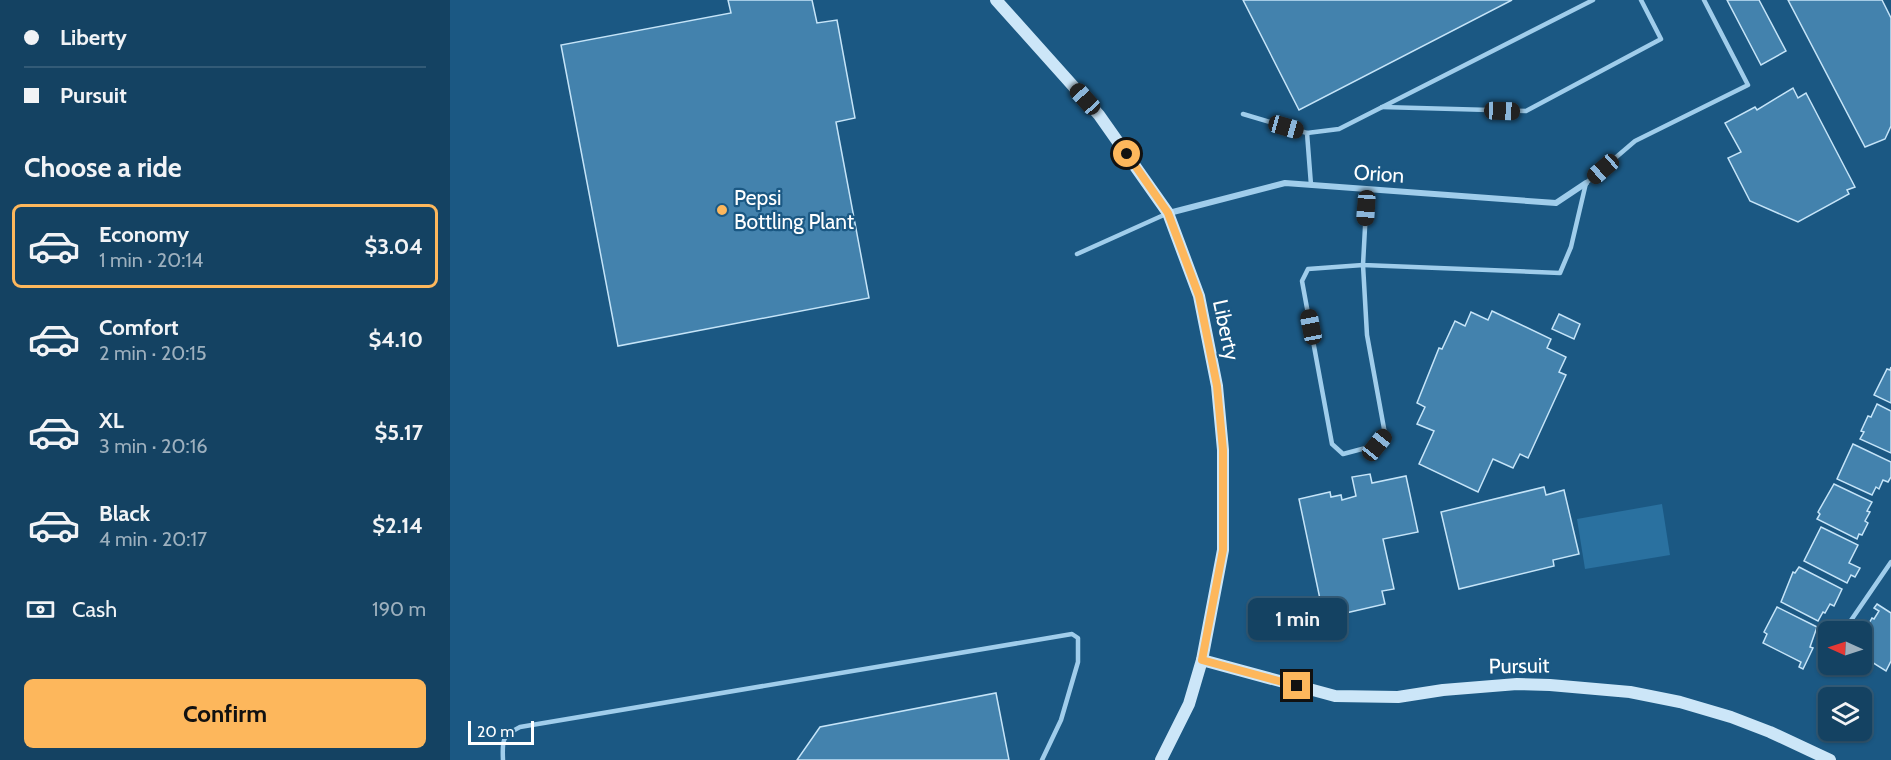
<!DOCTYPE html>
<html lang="en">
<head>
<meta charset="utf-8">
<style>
	body { margin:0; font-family:Cabin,sans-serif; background:#1d4968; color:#f1f3f6; height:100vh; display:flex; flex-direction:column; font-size:22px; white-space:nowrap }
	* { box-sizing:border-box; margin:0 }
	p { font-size:20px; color:#9db0be }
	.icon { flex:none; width:33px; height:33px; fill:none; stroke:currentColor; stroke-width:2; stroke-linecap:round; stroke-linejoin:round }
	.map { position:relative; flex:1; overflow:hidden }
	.drawer { display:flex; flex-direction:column; background:#144262; width:450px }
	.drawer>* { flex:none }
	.hud { display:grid; align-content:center; height:132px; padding:0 24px; background:#144262 }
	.needle { width:39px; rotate:273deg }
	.controls { position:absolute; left:1368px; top:621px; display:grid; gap:12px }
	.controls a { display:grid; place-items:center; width:54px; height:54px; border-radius:9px; background:#144262; box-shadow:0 2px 4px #0004,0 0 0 2px #335b77; font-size:30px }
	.scale { position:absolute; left:18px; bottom:15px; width:66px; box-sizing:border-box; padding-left:6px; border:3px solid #fff; border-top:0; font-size:16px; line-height:21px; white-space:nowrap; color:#fff; -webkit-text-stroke:4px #1b5883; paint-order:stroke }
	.end { position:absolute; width:27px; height:27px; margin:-14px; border:8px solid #fdb75c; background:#111; box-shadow:0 0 0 3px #111 }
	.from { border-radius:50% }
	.bubble { position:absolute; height:42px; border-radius:9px; background:#144262; box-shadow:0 2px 4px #0004,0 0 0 2px #335b77; font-size:20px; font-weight:800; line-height:42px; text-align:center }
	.car { position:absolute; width:18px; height:36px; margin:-18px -9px; border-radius:8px; box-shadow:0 0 4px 2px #0007; background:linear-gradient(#222 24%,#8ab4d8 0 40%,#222 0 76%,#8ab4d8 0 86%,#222 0) }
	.hud b { display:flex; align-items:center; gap:21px; height:57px; font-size:22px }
	.hud b+b { border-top:2px solid #335b77 }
	.hud i { width:15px; height:15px; background:#f1f3f6 }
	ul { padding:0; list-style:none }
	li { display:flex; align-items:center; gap:18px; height:84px; margin:0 12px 9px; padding:0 12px; border:3px solid transparent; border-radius:9px }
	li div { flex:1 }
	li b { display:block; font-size:22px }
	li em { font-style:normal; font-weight:800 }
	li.on { border-color:#fdb75c }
	li>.icon { width:54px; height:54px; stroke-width:1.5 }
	h2 { padding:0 24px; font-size:27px; line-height:72px }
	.pay { display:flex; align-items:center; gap:15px; height:66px; padding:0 24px; font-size:22px }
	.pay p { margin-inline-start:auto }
	.action { display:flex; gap:12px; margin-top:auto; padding:12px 24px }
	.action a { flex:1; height:69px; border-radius:9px; background:#fdb75c; color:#111; font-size:24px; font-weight:800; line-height:69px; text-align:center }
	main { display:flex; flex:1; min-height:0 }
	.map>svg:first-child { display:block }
	.green { fill:#2a71a0 }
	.building { fill:#4382ad; stroke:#c5e4f8; stroke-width:1.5 }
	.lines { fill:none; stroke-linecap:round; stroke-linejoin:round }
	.lane { stroke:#a0cdeb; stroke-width:4.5 }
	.street { stroke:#a0cdeb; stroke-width:6 }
	.secondary { stroke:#cce6f8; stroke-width:12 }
	.route { stroke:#fdb75c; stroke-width:8 }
	.poi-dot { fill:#fdb75c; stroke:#1b5883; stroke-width:2 }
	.labels { text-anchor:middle; stroke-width:4.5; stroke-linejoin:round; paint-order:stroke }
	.street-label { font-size:21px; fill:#fff; stroke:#1b5883 }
	.poi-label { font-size:21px; fill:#fff; stroke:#1b5883; text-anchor:start }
</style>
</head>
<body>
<main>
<section class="drawer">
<div class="hud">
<b><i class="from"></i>Liberty</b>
<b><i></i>Pursuit</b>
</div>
<h2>Choose a ride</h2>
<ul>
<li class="on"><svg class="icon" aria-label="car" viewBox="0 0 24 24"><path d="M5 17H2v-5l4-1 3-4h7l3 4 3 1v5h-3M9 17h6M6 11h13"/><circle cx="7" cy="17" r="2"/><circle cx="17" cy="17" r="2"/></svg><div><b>Economy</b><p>1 min · 20:14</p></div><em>$3.04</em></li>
<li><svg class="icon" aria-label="car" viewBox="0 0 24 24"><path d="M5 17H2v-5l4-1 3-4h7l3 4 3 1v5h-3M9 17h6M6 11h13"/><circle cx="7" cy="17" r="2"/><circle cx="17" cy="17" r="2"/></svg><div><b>Comfort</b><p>2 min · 20:15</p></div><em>$4.10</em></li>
<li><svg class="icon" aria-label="car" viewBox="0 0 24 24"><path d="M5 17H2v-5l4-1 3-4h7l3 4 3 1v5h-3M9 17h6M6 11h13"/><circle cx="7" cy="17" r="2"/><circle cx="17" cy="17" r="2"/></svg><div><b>XL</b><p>3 min · 20:16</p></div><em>$5.17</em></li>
<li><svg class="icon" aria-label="car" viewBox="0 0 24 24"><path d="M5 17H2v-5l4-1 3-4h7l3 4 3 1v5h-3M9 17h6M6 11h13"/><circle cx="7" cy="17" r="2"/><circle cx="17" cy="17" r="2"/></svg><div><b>Black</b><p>4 min · 20:17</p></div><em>$2.14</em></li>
</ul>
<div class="pay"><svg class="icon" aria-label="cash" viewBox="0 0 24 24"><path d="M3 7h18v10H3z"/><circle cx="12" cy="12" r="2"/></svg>Cash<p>190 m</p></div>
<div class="action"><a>Confirm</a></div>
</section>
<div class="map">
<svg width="1441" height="760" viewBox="0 0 1441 760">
	<rect width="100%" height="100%" fill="#1b5883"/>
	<polygon class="green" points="1212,504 1220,555 1135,569 1127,519"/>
	<g class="building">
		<polygon points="278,0 362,0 367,23 387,20 405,118 386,122 419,298 168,346 111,45 281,13"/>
		<polygon points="793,0 1062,0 849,110"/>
		<polygon points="1277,0 1309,0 1336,51 1311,65"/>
		<polygon points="1338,0 1432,0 1441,18 1441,126 1435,139 1415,147"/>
		<polygon points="1343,88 1348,98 1356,93 1405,187 1397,190 1399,194 1348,222 1300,201 1278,158 1291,152 1275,123 1305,107 1307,110"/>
		<polygon points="1042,311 1101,339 1097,348 1116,357 1109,372 1116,375 1078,458 1070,454 1063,468 1043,459 1028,492 969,464 984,431 967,424 975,407 967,403 989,348 992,349 1005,321 1015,326 1021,312 1038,320"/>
		<polygon points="1109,314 1130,324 1124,339 1102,329"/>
		<polygon points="1441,367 1441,403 1424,395 1437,369 1440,370"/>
		<polygon points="1427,404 1441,411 1441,453 1410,439 1414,432 1411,431 1418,416 1421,417"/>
		<polygon points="1403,444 1441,462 1441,477 1438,482 1433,480 1429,489 1426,487 1422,495 1387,479"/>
		<polygon points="920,474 922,483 956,476 968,532 933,539 944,589 932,591 935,604 874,618 849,499 880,492 881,497 891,495 892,500 906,496 902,477"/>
		<polygon points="1384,484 1422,502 1417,511 1420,512 1415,521 1418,523 1412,535 1409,534 1407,539 1367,519 1370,514 1368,512"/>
		<polygon points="1094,487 1096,495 1114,490 1129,554 1103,560 1104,566 1009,589 991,512"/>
		<polygon points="1371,527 1408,545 1399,563 1410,568 1405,577 1401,575 1397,583 1354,561"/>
		<polygon points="1349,567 1392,589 1384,606 1380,604 1375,613 1373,612 1368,621 1331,602 1343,572 1345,573"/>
		<polygon points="1427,604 1441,613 1441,661 1436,671 1412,656 1413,653 1412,652 1412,636 1422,618 1424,619 1429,611 1424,608"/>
		<polygon points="1327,607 1367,627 1360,647 1363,648 1353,669 1349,667 1351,662 1313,643 1317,634 1314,632"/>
		<polygon points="546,693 559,760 347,760 370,727"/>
	</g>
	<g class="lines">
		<g class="lane">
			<polyline points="932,107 1076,111 1211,39 1191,0"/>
			<polyline points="793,114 857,133 861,185"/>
			<polyline points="857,133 889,129 1143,0"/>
			<polyline points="917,190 913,265 1110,273 1121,247 1136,183 1185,141 1298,85 1254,0"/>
			<polyline points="627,254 716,214"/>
			<polygon points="913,265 917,335 935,434 927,445 893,454 882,444 852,281 858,269"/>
			<polyline points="1393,632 1441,562"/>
			<polyline points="1378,657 1378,656"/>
			<path d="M53,760c-1,-20 -1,-24 17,-33l552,-93 6,4v24l-17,58 -19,40"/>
		</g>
		<polyline class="street" points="719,213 835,183 1106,203 1136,183"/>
		<g class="secondary">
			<polyline points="546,0 649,115 718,213 749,296 767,386 773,450 773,550 752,660 739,704 711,760"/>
			<polyline points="752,660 885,696 948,697 993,690 1067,684 1100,685 1180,692 1230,702 1281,717 1320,732 1380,760"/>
		</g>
	</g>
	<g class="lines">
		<polyline class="route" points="677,154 718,213 749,296 767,386 773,450 773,550 752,660 847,686"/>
	</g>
	<circle class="poi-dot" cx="272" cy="210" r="6"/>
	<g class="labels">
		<g class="street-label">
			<text transform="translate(929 174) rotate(4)" y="7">Orion</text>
			<text transform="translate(776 330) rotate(78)" y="7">Liberty</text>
			<text transform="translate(1069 666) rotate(-1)" y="7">Pursuit</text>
		</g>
		<g class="poi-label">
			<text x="284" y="205">Pepsi<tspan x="284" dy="24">Bottling Plant</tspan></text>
		</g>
	</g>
</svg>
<div class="controls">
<a><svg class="needle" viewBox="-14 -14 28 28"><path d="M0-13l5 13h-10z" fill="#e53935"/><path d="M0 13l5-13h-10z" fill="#9db0be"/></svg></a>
<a><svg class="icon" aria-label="layers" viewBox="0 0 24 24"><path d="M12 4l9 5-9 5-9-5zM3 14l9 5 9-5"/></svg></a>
</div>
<div class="scale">20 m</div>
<i class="end from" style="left:677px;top:154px"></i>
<i class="end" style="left:847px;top:686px"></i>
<div class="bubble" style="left:798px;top:598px;width:99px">1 min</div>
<i class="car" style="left:635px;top:99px;rotate:318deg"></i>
<i class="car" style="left:1052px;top:111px;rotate:92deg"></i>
<i class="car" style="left:836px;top:127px;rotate:106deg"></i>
<i class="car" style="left:1153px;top:169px;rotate:229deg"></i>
<i class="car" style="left:916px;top:208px;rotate:184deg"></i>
<i class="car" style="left:861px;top:327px;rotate:349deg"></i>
<i class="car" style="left:927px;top:445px;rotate:39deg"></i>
</div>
</main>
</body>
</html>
